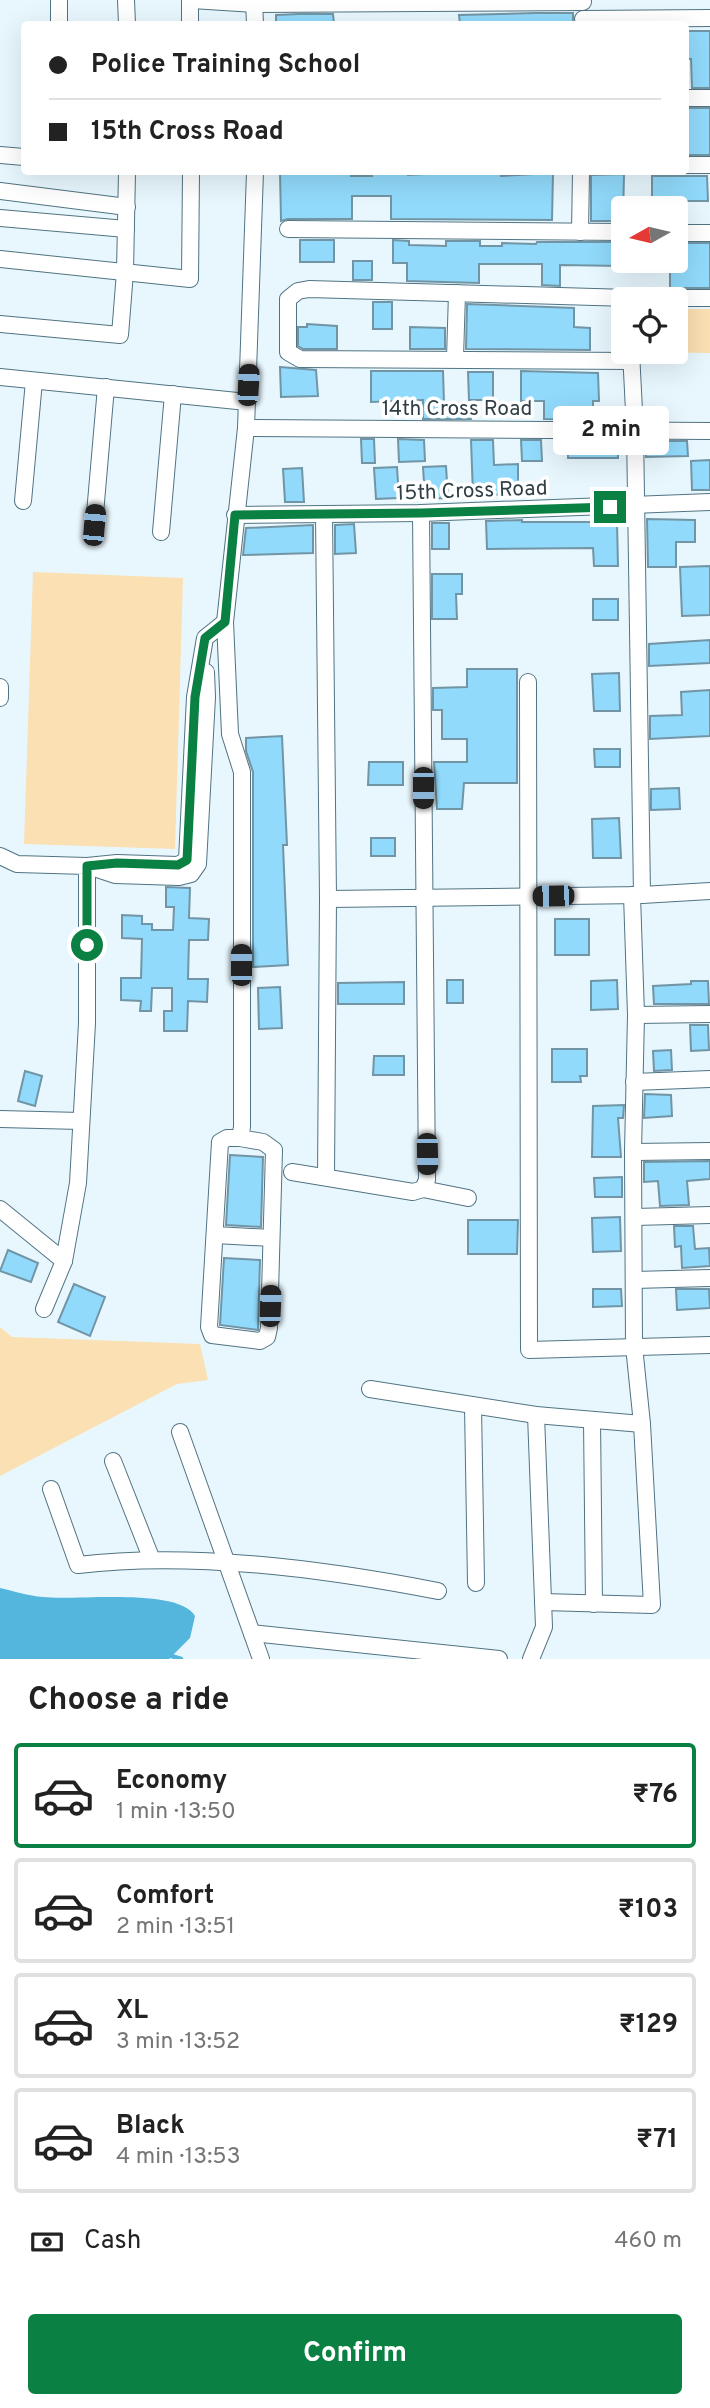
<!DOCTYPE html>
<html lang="en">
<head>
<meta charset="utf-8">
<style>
	body { margin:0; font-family:Overpass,sans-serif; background:#f6f6f6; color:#222; height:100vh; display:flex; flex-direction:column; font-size:26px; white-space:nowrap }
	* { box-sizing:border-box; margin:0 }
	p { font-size:23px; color:#767676 }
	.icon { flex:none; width:38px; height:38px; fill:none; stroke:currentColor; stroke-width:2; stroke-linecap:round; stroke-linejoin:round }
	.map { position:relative; height:1659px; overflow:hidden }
	.sheet { display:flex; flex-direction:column; background:#fff; flex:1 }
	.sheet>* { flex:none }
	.banner { position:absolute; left:21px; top:21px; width:668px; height:154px; border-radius:7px; box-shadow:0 7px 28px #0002; display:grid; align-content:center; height:154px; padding:0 28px; background:#fff }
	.needle { width:46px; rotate:262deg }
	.tools { position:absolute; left:611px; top:196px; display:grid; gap:14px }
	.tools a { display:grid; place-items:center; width:77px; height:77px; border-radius:7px; background:#fff; box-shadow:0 7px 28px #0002; font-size:35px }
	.end { position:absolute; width:32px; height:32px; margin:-16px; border:9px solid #0b8043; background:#fff; box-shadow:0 0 0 4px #fff }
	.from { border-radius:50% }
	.bubble { position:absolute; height:49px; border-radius:7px; background:#fff; box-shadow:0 7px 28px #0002; font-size:23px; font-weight:700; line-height:49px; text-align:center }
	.car { position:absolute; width:21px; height:42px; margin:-21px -10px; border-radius:9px; box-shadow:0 0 5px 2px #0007; background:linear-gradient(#222 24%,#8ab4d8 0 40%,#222 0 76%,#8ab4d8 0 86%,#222 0) }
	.banner b { display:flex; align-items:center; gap:24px; height:66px; font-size:26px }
	.banner b+b { border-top:2px solid #e0e0e0 }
	.banner i { width:18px; height:18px; background:#222 }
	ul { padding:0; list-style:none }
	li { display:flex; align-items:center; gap:21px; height:105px; margin:0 14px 10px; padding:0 14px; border:4px solid #e0e0e0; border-radius:7px }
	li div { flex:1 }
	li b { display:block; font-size:26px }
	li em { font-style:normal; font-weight:700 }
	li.active { border-color:#0b8043 }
	li>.icon { width:63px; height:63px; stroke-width:1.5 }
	h2 { padding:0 28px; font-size:32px; line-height:84px }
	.pay { display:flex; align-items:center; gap:18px; height:77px; padding:0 28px; font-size:26px }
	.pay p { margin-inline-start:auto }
	.button { display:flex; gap:14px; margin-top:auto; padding:14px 28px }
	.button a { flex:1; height:80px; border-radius:7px; background:#0b8043; color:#fff; font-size:28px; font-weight:700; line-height:80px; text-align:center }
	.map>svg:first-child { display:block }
	.green { fill:#fae0b2 }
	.water { fill:#54b5dd }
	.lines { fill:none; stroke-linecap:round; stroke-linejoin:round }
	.stream { stroke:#54b5dd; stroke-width:4.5 }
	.building { fill:#91dafb; stroke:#7295a5; stroke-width:2 }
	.minor-casing { stroke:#517382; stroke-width:18 }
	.minor { stroke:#fff; stroke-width:16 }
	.route { stroke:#0b8043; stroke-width:9 }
	.labels { text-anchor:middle; stroke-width:7; stroke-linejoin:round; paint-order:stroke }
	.street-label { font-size:21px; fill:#303f46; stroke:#fff }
</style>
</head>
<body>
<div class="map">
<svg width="710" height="1659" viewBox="0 0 710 1659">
	<rect width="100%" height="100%" fill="#e8f7fe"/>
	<g class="green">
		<polygon points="676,309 710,309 710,353 637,352 676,352"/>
		<polygon points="33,572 183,578 175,849 24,844"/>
		<polygon points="0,1327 12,1337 200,1344 208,1380 177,1384 0,1476"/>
	</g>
	<path class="water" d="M0,1588c14,3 28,8 43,9 32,4 135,-10 152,19l-5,22 -21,21h-169z"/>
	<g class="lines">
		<polyline class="stream" points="168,1655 181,1659"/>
	</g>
	<g class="building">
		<polygon points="536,13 573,13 573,24 460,24 459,15"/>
		<polygon points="299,14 333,14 334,24 276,24 276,15"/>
		<polygon points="686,31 710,31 710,88 692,88 691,59 686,59"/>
		<rect x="686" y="108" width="24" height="47"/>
		<polygon points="280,172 297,172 297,174 351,173 351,176 372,176 371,172 407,172 408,175 462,172 462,174 501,173 501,176 553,173 552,220 391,219 391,196 352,196 352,219 288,219 281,221"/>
		<polygon points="624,174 623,221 591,221 591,175"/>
		<polygon points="652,176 707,176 708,201 679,201 679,208 665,208 665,202 652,202"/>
		<rect x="300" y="240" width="34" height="22"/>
		<polygon points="393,240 409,241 409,245 446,246 446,241 480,241 480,246 502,246 502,243 536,244 537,242 623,242 623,266 560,265 560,286 542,285 542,264 479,264 479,283 407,281 407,263 393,263"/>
		<polygon points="676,243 710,243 710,288 670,288 670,261 676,261"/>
		<rect x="353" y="261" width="19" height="19"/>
		<rect x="373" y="302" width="19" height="27"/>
		<polygon points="467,304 574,308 574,327 590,328 590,350 466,349"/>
		<polygon points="307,324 337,326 337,349 303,349 298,346 298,327 307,327"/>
		<polygon points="410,327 445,328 445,349 410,349"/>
		<polygon points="280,367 316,370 318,396 281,397"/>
		<polygon points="371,371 443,371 444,403 470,403 471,419 423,419 423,400 371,402"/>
		<polygon points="521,371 598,373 599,401 593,401 593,420 544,419 544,401 521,401"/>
		<polygon points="468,372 493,372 493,400 469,400"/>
		<polygon points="361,439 374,439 375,463 362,463"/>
		<polygon points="398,439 424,440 425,461 399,462"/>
		<polygon points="471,440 493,440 494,465 518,464 518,494 473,495"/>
		<polygon points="521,440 541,440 542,461 522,461"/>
		<rect x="568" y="441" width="50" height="17"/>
		<polygon points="646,441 687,441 688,456 646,457"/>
		<polygon points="710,460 710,490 692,490 691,461"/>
		<polygon points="446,466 448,498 425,499 423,467"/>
		<polygon points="397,467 399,498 376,499 374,468"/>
		<polygon points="302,468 304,502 285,502 283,469"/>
		<polygon points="647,519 695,520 695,542 676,542 676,567 648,567"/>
		<polygon points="522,520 522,522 617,522 618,566 594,566 593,548 487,549 486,521"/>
		<rect x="432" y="523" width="17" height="26"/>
		<polygon points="354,524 356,553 335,554 335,525"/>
		<polygon points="313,525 313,553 243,555 246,528"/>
		<polygon points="710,566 710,615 682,616 680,567"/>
		<polygon points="432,574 462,574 462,594 456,594 457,619 432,619"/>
		<rect x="593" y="599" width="25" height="21"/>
		<polygon points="710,640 710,663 649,666 649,644"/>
		<polygon points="467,669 517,669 517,783 464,783 462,809 437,809 434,762 467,762 467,739 442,739 442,710 433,710 433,688 467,687"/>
		<polygon points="619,673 620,711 594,711 592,674"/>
		<polygon points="710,690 710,736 650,739 650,716 682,715 681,692"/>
		<polygon points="282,736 287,845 283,845 288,965 253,967 253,772 246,751 246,738"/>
		<polygon points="594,749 620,749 620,767 595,767"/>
		<polygon points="369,762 403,762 403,785 368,785"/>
		<polygon points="679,788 680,809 651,810 651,789"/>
		<polygon points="619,818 621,858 593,858 592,819"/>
		<rect x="371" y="838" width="24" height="18"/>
		<polygon points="166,887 190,888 189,918 209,919 208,940 189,940 188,979 208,979 207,1002 188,1001 187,1031 164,1031 164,1011 172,1011 172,988 152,988 151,1011 140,1011 141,1001 121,1000 121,978 141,978 142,939 122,938 122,915 142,916 142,924 152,924 152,930 173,930 174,907 166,907"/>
		<rect x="555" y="919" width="34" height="36"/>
		<rect x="447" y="980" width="16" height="23"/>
		<polygon points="617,980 618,1009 591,1010 591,981"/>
		<polygon points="691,981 708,981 709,1004 654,1004 653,986 691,984"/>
		<polygon points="404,982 404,1004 338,1004 338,983"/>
		<polygon points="280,987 282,1028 259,1029 258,988"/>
		<polygon points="690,1025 708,1025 709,1050 691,1051"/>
		<polygon points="552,1049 587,1049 587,1076 580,1076 581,1082 552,1082"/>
		<polygon points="671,1050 672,1070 654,1071 653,1051"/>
		<polygon points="374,1056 404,1056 404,1075 373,1075"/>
		<polygon points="25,1071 42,1076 35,1106 18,1101"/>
		<polygon points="645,1094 671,1095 672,1116 644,1118"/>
		<polygon points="624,1105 623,1118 618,1118 621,1157 592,1157 593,1106"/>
		<polygon points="230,1155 263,1157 261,1227 226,1225"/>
		<polygon points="710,1161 710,1179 687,1181 689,1205 660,1206 658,1181 644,1182 644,1162"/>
		<polygon points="622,1177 622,1197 595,1197 594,1178"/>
		<polygon points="620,1217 621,1251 593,1252 592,1218"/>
		<polygon points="468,1220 518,1220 517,1254 468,1254"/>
		<polygon points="674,1226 693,1226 695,1249 709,1248 710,1266 682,1268 681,1246 675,1247"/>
		<polygon points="8,1250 38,1263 31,1282 0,1271"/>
		<polygon points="224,1258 260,1260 258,1330 220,1325"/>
		<polygon points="74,1284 105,1297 90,1336 58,1322"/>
		<polygon points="593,1289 621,1289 622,1306 593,1307"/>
		<polygon points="676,1289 709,1289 710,1308 677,1310"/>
	</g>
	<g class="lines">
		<g class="minor-casing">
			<g id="minor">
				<polyline points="59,0 59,24"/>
				<polyline points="126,0 127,24"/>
				<polyline points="190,0 190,24"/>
				<polyline points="192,0 255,4 583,2"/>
				<polyline points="254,0 255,24"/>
				<polyline points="583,19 710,18"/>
				<polyline points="686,98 710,98"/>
				<polyline points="0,155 24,157"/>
				<polyline points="686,165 710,165"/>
				<polyline points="0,191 127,207"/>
				<polyline points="0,218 126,229"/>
				<polyline points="288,229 623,232"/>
				<polyline points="580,232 581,172"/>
				<polyline points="676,233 710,233"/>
				<polyline points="0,259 190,279 191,172"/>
				<polyline points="0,324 120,335 125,272 127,172"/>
				<polyline points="631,352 635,430 642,895"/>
				<polyline points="455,358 457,293"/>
				<polyline points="632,361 300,359 288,352 288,299 298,291 309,289 629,298 710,298"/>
				<polyline points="0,377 247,402"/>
				<polyline points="246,428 710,431"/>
				<polyline points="23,501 34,381"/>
				<polyline points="324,514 328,899 326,1177"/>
				<polyline points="235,515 421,513 710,502"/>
				<polyline points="94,525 106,387"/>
				<polyline points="161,532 173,394"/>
				<polyline points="528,682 529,1350 710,1345"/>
				<polyline points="0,687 0,698"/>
				<polyline points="0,856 17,864 87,866 87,1023 78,1183 64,1261 44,1309"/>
				<polyline points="87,866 117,863 178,865 187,860 195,697 205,638 225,622"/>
				<polyline points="94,868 115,875 179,877 191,874 198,864 207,697 206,672"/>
				<polyline points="632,895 636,1015 710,1014"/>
				<polyline points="328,899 642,895 710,891"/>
				<polyline points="634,1082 710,1079"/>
				<polyline points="0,1119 81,1121"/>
				<polyline points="240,1138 263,1142 274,1150 269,1328 267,1337 260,1341 212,1335 209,1327 220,1142 227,1138 240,1138 242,1127 242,772 230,734 225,622 246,428 255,172"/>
				<polyline points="633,1152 710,1151"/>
				<polyline points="292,1172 413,1192 423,1189 427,1180 421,513"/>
				<polyline points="423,1189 468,1198"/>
				<polyline points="0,1209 64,1261"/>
				<polyline points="635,1217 710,1215"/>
				<polyline points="215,1235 271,1238"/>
				<polyline points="634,1280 710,1278"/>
				<polyline points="370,1389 536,1415 642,1424 634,1346 633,1152 636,1015"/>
				<polyline points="473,1406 476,1583"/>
				<polyline points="592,1420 594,1604"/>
				<polyline points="180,1432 261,1659"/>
				<polyline points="113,1461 152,1560"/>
				<path d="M51,1489l27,76c114,-14 247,4 360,26"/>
				<polyline points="543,1602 652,1605 642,1424"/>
				<polyline points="252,1633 499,1659"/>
				<polyline points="531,1659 544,1627 536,1415"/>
			</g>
		</g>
		<use href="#minor" class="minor"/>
	</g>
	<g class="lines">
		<polyline class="route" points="87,945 87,866 117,863 178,865 187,860 195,697 205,638 225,622 235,515 421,513 610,507"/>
	</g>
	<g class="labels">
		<g class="street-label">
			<text x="457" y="415">14th Cross Road</text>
			<text transform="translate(472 490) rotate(-2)" y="7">15th Cross Road</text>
		</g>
	</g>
</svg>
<div class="tools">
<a><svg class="needle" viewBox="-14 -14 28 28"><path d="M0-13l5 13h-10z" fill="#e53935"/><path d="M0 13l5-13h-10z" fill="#767676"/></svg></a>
<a><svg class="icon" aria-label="locate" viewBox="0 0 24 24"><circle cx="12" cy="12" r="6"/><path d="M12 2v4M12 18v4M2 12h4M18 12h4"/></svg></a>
</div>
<i class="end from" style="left:87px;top:945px"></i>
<i class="end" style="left:610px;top:507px"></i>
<div class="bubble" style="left:553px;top:406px;width:116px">2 min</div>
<i class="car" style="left:248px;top:385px;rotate:3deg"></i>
<i class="car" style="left:94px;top:525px;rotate:5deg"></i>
<i class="car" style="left:423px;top:788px;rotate:180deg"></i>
<i class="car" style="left:553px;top:896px;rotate:269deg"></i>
<i class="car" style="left:241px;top:965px;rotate:0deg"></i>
<i class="car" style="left:427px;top:1154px;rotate:179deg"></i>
<i class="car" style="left:270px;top:1306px;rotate:2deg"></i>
<div class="banner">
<b><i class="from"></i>Police Training School</b>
<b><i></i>15th Cross Road</b>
</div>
</div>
<section class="sheet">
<h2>Choose a ride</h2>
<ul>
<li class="active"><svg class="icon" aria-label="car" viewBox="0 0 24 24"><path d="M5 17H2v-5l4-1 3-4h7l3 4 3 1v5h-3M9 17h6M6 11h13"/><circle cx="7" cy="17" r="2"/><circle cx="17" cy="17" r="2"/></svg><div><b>Economy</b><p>1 min · 13:50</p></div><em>₹76</em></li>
<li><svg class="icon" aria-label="car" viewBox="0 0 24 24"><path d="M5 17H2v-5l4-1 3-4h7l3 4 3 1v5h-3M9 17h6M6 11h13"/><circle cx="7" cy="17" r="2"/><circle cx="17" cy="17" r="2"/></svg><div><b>Comfort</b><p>2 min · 13:51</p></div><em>₹103</em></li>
<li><svg class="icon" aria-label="car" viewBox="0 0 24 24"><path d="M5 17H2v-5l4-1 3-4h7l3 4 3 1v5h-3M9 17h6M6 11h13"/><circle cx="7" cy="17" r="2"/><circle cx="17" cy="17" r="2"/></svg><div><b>XL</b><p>3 min · 13:52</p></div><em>₹129</em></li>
<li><svg class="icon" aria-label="car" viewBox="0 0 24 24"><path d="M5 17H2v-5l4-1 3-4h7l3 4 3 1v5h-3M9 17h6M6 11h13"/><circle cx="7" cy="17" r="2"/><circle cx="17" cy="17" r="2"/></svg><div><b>Black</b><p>4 min · 13:53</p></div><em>₹71</em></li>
</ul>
<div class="pay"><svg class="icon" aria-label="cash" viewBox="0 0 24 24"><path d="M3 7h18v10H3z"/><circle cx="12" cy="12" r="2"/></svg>Cash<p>460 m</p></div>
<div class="button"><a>Confirm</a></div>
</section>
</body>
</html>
